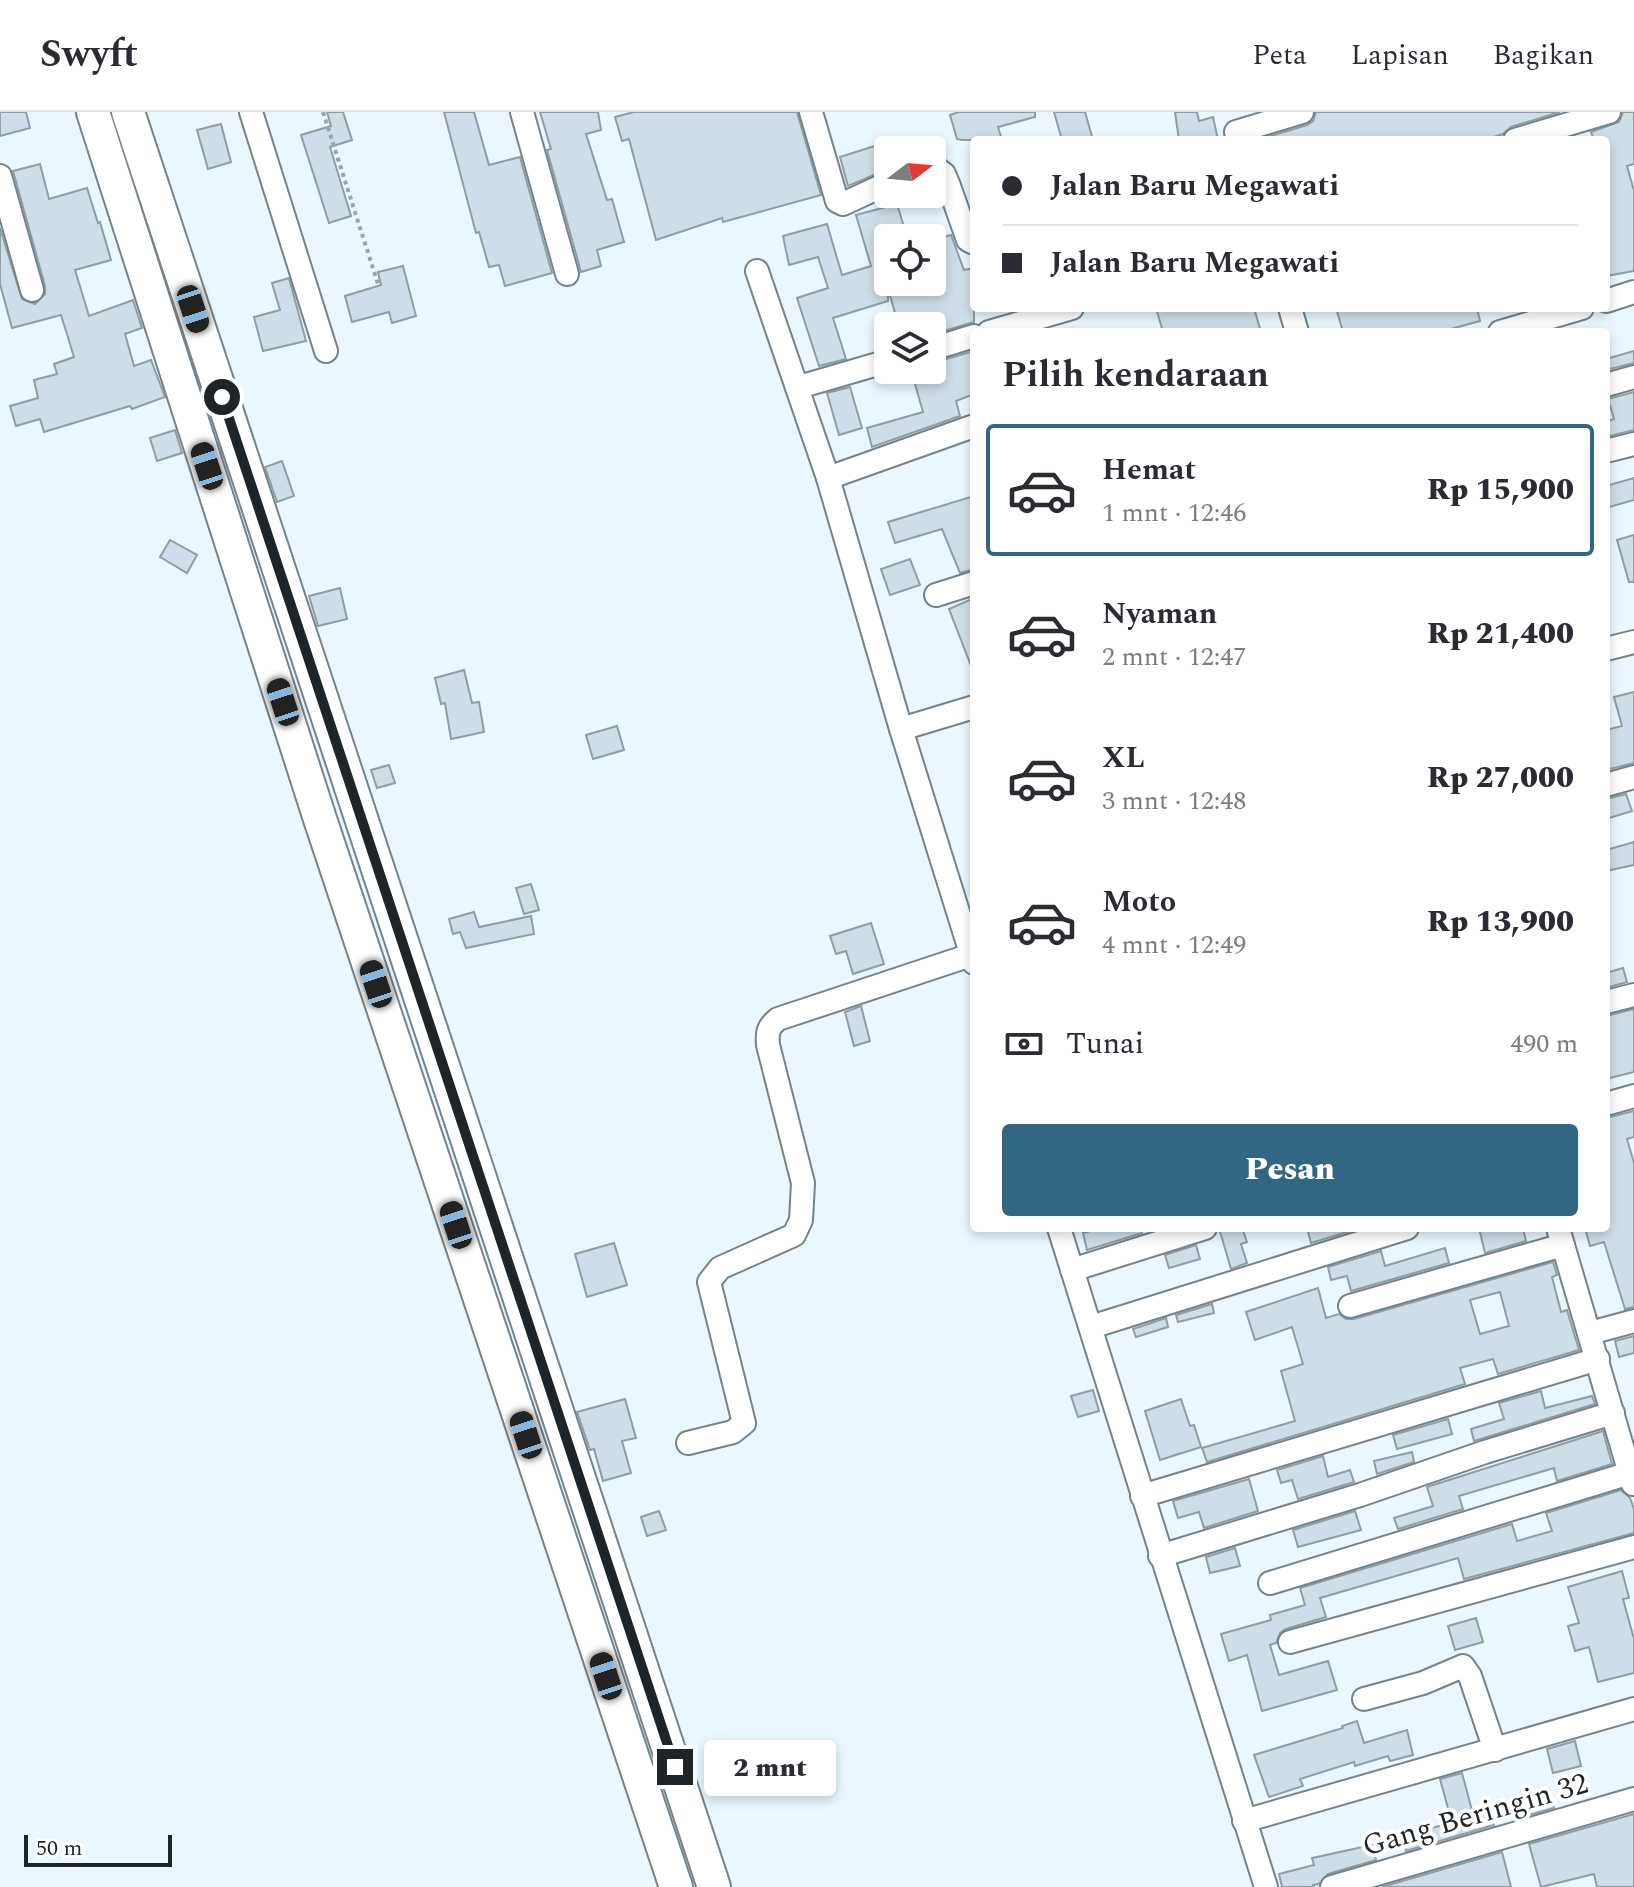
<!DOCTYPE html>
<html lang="id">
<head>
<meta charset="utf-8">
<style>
	body { margin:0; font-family:Spectral,serif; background:#f2f2f3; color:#2b2b33; height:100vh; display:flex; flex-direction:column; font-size:30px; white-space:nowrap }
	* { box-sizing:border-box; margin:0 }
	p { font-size:26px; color:#7c7c81 }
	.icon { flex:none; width:44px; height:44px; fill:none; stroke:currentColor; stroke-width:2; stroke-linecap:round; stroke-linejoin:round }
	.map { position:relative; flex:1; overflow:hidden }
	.drawer { position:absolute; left:970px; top:216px; width:640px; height:904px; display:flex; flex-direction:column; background:#fff; border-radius:8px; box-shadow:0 4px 12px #0003 }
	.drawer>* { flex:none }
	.hud { position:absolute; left:970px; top:24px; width:640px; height:176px; border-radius:8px; box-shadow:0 4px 12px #0003; display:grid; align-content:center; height:176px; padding:0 32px; background:#fff }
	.needle { width:52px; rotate:74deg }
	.controls { position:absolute; left:874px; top:24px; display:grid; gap:16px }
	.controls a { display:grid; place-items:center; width:72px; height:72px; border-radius:8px; background:#fff; box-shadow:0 4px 12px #0003; font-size:40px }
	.scale { position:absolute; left:24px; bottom:20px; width:148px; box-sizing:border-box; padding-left:8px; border:4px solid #1e2427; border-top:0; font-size:22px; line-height:28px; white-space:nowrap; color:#1e2427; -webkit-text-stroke:6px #fff; paint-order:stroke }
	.end { position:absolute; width:36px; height:36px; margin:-18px; border:10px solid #1e2427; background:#fff; box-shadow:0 0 0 4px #fff }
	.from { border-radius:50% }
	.bubble { position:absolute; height:56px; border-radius:8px; background:#fff; box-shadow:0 4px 12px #0003; font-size:26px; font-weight:800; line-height:56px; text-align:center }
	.car { position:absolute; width:24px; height:48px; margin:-24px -12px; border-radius:10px; box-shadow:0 0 6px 2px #0007; background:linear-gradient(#222 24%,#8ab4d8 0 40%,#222 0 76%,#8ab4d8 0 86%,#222 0) }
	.hud b { display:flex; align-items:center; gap:28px; height:76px; font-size:30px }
	.hud b+b { border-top:2px solid #e1e1e2 }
	.hud i { width:20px; height:20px; background:#2b2b33 }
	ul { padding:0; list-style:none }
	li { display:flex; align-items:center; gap:24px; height:132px; margin:0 16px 12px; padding:0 16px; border:4px solid transparent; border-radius:8px }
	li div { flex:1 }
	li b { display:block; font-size:30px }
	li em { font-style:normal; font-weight:800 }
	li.on { border-color:#326783 }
	li>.icon { width:72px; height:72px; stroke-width:1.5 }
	h2 { padding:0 32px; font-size:36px; line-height:96px }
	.pay { display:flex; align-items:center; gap:20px; height:88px; padding:0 32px; font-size:30px }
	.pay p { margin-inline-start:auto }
	.primary-button { display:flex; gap:16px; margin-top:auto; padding:16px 32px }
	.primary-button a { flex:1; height:92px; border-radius:8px; background:#326783; color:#fff; font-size:32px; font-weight:800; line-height:92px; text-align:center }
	header { display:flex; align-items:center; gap:48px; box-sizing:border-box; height:112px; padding:0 40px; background:#fff; border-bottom:2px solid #e1e1e2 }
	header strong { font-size:38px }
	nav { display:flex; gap:44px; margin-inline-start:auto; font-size:28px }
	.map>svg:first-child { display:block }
	.building { fill:#cedee8; stroke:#8e9da6; stroke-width:2; fill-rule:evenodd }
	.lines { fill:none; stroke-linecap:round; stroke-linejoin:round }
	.minor-casing { stroke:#75838c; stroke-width:26 }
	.highway-casing { stroke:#75838c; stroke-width:36 }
	.path { stroke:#9aa5aa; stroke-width:4; stroke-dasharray:4 4; stroke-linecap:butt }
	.minor { stroke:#fff; stroke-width:22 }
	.highway { stroke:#fff; stroke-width:32 }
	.route { stroke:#1e2427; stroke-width:10 }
	.labels { text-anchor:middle; stroke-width:8; stroke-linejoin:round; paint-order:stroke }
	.street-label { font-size:30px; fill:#1e2427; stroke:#fff }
</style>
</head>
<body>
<header>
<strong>Swyft</strong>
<nav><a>Peta</a><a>Lapisan</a><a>Bagikan</a></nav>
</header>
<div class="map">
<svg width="1634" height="1775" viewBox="0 0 1634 1775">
	<rect width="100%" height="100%" fill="#eaf7fe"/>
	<g class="building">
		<polygon points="0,0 26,0 30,16 0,24"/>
		<polygon points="327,0 343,0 352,28 330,35 351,104 329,111 301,23 331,14"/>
		<polygon points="444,0 474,0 489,53 520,45 552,161 505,174 499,153 489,155 479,120 476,121"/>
		<polygon points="540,0 598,0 601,18 586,22 607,88 612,87 624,130 597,138 601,154 581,160 547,38 551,37"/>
		<polygon points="634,0 797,0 821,83 723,110 722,106 656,128 629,27 622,29 615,5"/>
		<polygon points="959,0 1035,0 1035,5 998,15 1002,28 962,28 957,27 950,3"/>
		<polygon points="1054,0 1085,0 1093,28 1062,28"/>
		<polygon points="1175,0 1197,0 1199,9 1213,5 1218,28 1179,28"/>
		<polygon points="1316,0 1560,0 1511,15 1503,22 1484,28 1258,28 1307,13 1313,9"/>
		<polygon points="1623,0 1634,0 1634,52 1627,54 1634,79 1634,159 1606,164 1606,28 1594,28 1591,20 1619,10"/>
		<polygon points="221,12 231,50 208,57 197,18"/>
		<polygon points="884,31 888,57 848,74 840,45"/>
		<polygon points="40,52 49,87 87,76 98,111 100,110 111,148 75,158 89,204 133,188 142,216 125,222 134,254 151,248 165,285 132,297 130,294 44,320 40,307 16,314 10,294 38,286 34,268 57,262 54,252 74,245 61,203 12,216 0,172 0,116 22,187 35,192 45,182 45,174 13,59"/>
		<polygon points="897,92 905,118 888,123 888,170 932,170 932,128 951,123 964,158 974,156 974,210 937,221 935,214 899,214 888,177 888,189 833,206 846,247 819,254 797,186 828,176 818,145 789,153 783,124 827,112 842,163 871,154 856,103"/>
		<polygon points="403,154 416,204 392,211 389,200 352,210 345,184 381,173 378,160"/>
		<polygon points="289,166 306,229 263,239 254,205 280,198 272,171"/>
		<polygon points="1156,196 1254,196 1261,220 1163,220"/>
		<polygon points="1336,196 1477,196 1480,209 1440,220 1343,220"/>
		<polygon points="974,239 974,282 956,289 960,304 872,335 867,316 923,300 911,258 932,258 932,251"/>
		<polygon points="1634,239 1634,251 1606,258 1606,247"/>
		<polygon points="850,275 862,316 839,323 827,281"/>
		<polygon points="1634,280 1634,318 1606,325 1606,310 1614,307 1608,287"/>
		<polygon points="175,318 182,341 157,349 150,326"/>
		<polygon points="282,349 294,384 277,390 265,355"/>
		<polygon points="1634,366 1634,388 1606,396 1606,374"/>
		<polygon points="974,384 974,457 960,461 942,417 895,431 888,410"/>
		<polygon points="1634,423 1634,470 1629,470 1617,428"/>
		<polygon points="170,428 197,443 187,461 160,445"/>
		<polygon points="910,447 920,473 890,483 881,457"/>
		<polygon points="340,476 347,507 318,514 309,484"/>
		<polygon points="974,486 974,559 973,559 949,497"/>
		<polygon points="464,558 472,591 479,590 484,620 451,627 445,591 441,592 435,566"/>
		<polygon points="1634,580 1634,651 1606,658 1606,618 1622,614 1614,585"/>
		<polygon points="617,614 624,638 593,647 586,623"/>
		<polygon points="389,653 395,671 377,676 371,658"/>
		<polygon points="1626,682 1632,699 1606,707 1606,687"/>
		<polygon points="1634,730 1634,753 1606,759 1606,738"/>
		<polygon points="531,772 539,798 524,802 516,776"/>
		<polygon points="474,800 479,815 531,804 534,822 466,836 460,820 453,822 449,807"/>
		<polygon points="871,811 884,852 853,862 846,839 836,842 830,824"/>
		<polygon points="1623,856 1627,870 1606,876 1606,861"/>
		<polygon points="861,894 870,929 854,934 845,900"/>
		<polygon points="1634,897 1634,960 1606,967 1606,904"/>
		<polygon points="1634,999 1634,1025 1627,1027 1634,1051 1634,1195 1625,1197 1604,1130 1590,1134 1585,1116 1606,1116 1606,1006"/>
		<polygon points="1102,1116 1140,1116 1142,1121 1087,1138 1083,1121"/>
		<polygon points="1219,1116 1242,1116 1247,1130 1241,1132 1247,1151 1231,1157"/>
		<polygon points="1307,1116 1360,1116 1311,1131"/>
		<polygon points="1479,1116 1523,1116 1526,1129 1485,1141"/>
		<polygon points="614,1131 627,1173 587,1185 575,1142"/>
		<polygon points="1196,1133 1200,1147 1169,1156 1165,1143"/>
		<polygon points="1445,1136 1449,1151 1351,1179 1347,1164 1331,1168 1328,1155 1381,1139 1385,1154"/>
		<path d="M1553,1150l4,13 -5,2 9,35 6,-2 12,40 -81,24 -5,-15 -33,9 5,16 -258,78 -5,-14 93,-27 -14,-50 22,-7 -11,-37 -37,13 -9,-28 72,-24 8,30 13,-4 7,5h8zM1500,1180l9,34 -29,8 -10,-34z"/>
		<polygon points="1212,1192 1214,1201 1178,1210 1176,1203"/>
		<polygon points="1166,1206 1168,1215 1136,1225 1133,1217"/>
		<polygon points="1634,1224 1634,1241 1619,1245 1615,1229"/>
		<polygon points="1093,1278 1099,1299 1078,1305 1071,1284"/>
		<polygon points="1541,1279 1545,1296 1592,1284 1595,1292 1474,1329 1471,1317 1504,1307 1499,1291"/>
		<polygon points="625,1287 636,1326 622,1329 631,1361 603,1369 594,1337 590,1338 577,1300"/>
		<polygon points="1181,1287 1190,1314 1194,1313 1201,1335 1160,1348 1145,1299"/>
		<polygon points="1448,1307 1452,1322 1397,1337 1393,1323"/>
		<polygon points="1603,1319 1612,1352 1557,1369 1554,1356 1459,1384 1463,1397 1398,1417 1394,1406 1433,1394 1427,1375"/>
		<polygon points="1412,1340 1414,1350 1377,1362 1374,1349"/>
		<polygon points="1323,1344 1328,1365 1350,1358 1354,1370 1298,1387 1292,1368 1281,1371 1277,1358"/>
		<polygon points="1249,1367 1258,1399 1204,1416 1199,1400 1178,1406 1173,1389"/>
		<polygon points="1621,1378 1630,1386 1634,1397 1634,1421 1464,1467 1458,1446 1320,1486 1326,1505 1286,1517 1280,1521 1276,1531 1270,1533 1279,1563 1328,1549 1337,1578 1262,1599 1247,1543 1229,1549 1221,1522 1271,1508 1270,1503 1305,1493 1300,1476 1512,1412 1517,1429 1552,1419 1546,1401"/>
		<polygon points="659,1399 666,1418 647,1424 641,1405"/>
		<polygon points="1355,1399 1361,1418 1298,1435 1293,1418"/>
		<polygon points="1235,1436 1240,1454 1210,1461 1206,1445"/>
		<polygon points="1622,1459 1629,1486 1623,1487 1634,1527 1634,1561 1598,1570 1589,1535 1575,1539 1568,1514 1579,1511 1568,1475"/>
		<polygon points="1476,1506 1483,1530 1455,1538 1448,1514"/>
		<polygon points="1357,1609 1364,1631 1407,1618 1413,1643 1390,1649 1388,1644 1355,1654 1354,1650 1300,1667 1303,1674 1269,1685 1254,1643 1343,1616 1342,1614"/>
		<polygon points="1575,1629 1581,1654 1553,1661 1547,1637"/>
		<polygon points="1462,1661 1473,1702 1489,1698 1494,1713 1406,1739 1402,1723 1452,1711 1440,1667"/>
		<polygon points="1549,1677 1554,1696 1522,1705 1517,1686"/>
		<polygon points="1634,1702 1634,1775 1597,1775 1594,1762 1541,1775 1529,1732"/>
		<polygon points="1372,1733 1376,1748 1328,1762 1319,1772 1313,1773 1314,1775 1282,1775 1279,1762 1314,1753 1312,1746"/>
		<polygon points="1502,1740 1511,1775 1382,1775"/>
	</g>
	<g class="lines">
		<g class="minor-casing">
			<g id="minor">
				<polyline points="251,0 326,239"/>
				<polyline points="522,0 567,162"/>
				<polyline points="811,0 837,89 843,92 888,71"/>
				<polyline points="1236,20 1302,0"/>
				<polyline points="1515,28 1609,0"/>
				<polyline points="932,53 944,62 949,74 968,128 974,131"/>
				<polyline points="0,64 32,178"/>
				<polyline points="757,159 828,366 901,617 974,851"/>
				<polyline points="1606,189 1634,180"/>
				<polyline points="1290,196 1297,220"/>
				<polyline points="989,220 1072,196"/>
				<polyline points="1500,220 1582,196"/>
				<polyline points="932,237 974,224"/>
				<polyline points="1606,273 1634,265"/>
				<polyline points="799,275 888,249"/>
				<polyline points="1606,339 1634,332"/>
				<polyline points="828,366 974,314"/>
				<polyline points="936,483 974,471"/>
				<polyline points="1606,537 1634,530"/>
				<polyline points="901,617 974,595"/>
				<polyline points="1606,673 1634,665"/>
				<polyline points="1606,890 1634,883"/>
				<polyline points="1606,992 1634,984"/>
				<polyline points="1059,1116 1266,1775"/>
				<polyline points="1558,1116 1633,1372"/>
				<polyline points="1072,1158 1205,1116"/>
				<polyline points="1350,1194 1563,1133"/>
				<polyline points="1091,1215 1407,1116"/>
				<polyline points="1590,1221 1634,1209"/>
				<path d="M688,1331l45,-11 11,-9 -35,-141 11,-14 74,-33 7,-15 2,-37 -35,-138c-1,-13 0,-18 10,-26l196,-65"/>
				<polyline points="1142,1384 1598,1247"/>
				<polyline points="1160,1444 1360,1383 1485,1340 1613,1301"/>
				<polyline points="1270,1471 1630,1361"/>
				<polyline points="1290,1530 1634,1435"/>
				<polyline points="1364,1587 1423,1571 1463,1554 1470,1564 1495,1638"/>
				<polyline points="1244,1709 1634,1597"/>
				<polyline points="1332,1775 1634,1687"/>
			</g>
		</g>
		<g class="highway-casing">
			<g id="highway">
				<polyline points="93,0 320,707 676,1775"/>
				<polyline points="128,0 714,1775"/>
			</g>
		</g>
		<polyline class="path" points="323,0 378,172"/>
		<use href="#minor" class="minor"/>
		<use href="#highway" class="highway"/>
	</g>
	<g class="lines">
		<polyline class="route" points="222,285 675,1655"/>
	</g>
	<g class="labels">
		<g class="street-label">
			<text transform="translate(1475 1702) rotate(-16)" y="10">Gang Beringin 32</text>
		</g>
	</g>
</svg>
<div class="controls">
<a><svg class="needle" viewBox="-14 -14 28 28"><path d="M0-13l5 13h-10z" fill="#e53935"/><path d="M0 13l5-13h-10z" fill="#7c7c81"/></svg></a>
<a><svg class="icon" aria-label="locate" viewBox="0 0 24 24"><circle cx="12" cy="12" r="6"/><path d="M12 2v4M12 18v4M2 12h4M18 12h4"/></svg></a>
<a><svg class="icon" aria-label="layers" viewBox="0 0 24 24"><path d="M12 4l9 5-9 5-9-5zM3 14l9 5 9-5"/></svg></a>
</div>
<div class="scale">50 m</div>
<i class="end from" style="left:222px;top:285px"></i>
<i class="end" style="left:675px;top:1655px"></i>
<div class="bubble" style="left:704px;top:1628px;width:132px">2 mnt</div>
<i class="car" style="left:193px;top:197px;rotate:162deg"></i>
<i class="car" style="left:207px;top:354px;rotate:342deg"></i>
<i class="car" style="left:283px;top:590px;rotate:342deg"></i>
<i class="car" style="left:376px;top:872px;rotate:342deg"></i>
<i class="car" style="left:456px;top:1113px;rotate:342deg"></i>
<i class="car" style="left:526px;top:1323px;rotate:342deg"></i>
<i class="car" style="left:606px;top:1564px;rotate:342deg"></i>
<div class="hud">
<b><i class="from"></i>Jalan Baru Megawati</b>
<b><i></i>Jalan Baru Megawati</b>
</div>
<section class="drawer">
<h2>Pilih kendaraan</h2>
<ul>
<li class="on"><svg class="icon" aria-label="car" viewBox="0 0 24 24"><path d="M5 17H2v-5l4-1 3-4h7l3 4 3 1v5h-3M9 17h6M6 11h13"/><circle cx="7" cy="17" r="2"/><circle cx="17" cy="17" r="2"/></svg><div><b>Hemat</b><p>1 mnt · 12:46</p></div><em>Rp 15,900</em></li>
<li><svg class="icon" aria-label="car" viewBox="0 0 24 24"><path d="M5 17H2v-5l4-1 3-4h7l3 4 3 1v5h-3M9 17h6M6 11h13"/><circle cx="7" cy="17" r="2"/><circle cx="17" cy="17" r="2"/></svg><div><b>Nyaman</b><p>2 mnt · 12:47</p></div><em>Rp 21,400</em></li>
<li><svg class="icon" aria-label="car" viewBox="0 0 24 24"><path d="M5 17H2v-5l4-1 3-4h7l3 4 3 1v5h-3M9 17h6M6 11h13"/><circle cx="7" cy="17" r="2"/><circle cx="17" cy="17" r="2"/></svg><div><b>XL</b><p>3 mnt · 12:48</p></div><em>Rp 27,000</em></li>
<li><svg class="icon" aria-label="car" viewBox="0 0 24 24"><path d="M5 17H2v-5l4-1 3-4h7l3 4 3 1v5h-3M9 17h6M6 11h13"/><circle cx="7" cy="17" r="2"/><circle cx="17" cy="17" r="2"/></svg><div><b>Moto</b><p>4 mnt · 12:49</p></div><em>Rp 13,900</em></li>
</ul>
<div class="pay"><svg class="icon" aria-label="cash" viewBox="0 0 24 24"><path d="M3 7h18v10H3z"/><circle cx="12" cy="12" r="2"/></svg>Tunai<p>490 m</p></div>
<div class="primary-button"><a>Pesan</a></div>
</section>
</div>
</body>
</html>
